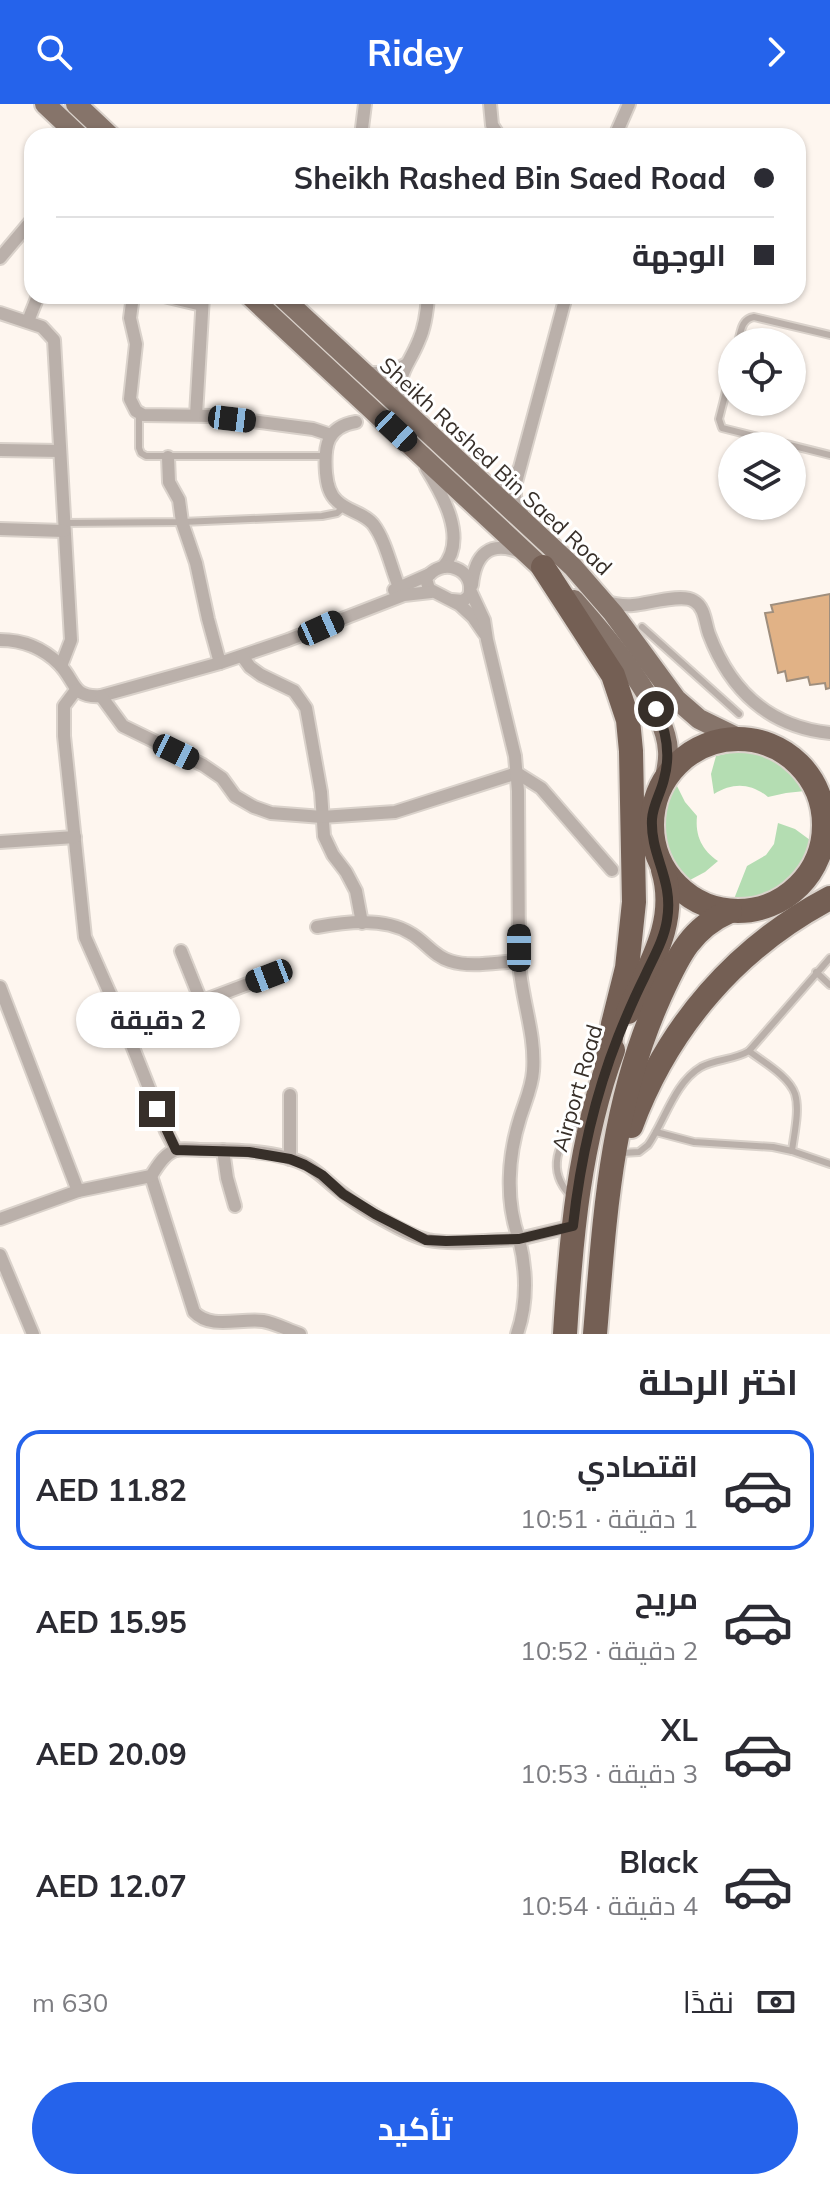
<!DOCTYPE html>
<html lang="ar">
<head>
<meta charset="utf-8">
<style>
	body { margin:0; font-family:Mulish,Cairo,sans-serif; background:#f2f2f3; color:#2b2b33; direction:rtl; height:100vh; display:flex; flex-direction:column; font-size:30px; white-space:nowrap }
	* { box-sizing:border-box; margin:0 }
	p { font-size:26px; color:#7c7c81 }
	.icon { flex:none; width:44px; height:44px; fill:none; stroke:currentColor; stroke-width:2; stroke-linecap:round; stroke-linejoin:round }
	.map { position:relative; height:1230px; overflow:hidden; direction:ltr }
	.side { display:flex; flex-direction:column; background:#fff; flex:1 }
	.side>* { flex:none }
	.top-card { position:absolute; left:24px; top:24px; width:782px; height:176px; border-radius:24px; box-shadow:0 2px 6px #0004; direction:rtl; display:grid; align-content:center; height:176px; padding:0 32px; background:#fff }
	.fabs { position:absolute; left:718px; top:224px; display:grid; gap:16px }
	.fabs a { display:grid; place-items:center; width:88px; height:88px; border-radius:50%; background:#fff; box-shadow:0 2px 6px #0004; font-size:40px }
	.end { position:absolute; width:36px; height:36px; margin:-18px; border:10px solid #372f29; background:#fff; box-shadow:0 0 0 4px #fff }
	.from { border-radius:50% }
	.bubble { position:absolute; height:56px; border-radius:28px; background:#fff; box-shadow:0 2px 6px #0004; font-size:26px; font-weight:700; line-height:56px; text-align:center; direction:rtl }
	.car { position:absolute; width:24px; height:48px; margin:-24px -12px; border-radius:10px; box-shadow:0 0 6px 2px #0007; background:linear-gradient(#222 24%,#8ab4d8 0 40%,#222 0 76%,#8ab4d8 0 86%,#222 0) }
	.top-card b { display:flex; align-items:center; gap:28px; height:76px; font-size:30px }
	.top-card b+b { border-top:2px solid #e1e1e2 }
	.top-card i { width:20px; height:20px; background:#2b2b33 }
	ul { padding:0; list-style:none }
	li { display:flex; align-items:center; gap:24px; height:120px; margin:0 16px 12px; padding:0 16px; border:4px solid transparent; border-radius:24px }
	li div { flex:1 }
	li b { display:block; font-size:30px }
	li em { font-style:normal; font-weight:700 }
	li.current { border-color:#2563eb }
	li>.icon { width:72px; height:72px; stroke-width:1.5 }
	h2 { padding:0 32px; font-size:36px; line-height:96px }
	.pay { display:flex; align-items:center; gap:20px; height:88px; padding:0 32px; font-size:30px }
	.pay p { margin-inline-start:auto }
	.primary-button { display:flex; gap:16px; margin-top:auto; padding:16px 32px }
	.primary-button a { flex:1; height:92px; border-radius:48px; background:#2563eb; color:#fff; font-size:32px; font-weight:700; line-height:92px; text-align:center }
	header { display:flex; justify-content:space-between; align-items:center; height:104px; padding:0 32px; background:#2563eb; color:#fff; font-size:36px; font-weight:700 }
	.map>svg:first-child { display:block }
	.green { fill:#b4ddb2 }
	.building { fill:#e1b286; stroke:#9f8e7d; stroke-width:2 }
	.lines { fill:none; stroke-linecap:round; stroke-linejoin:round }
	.lane-casing { stroke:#dad2cb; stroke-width:10 }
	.street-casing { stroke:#dad2cb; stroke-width:16 }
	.primary-casing { stroke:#dad2cb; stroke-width:24 }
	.highway-casing { stroke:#dad2cb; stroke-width:28 }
	.lane { stroke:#bab0aa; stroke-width:6 }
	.street { stroke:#bab0aa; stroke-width:12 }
	.primary { stroke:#86746a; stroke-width:20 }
	.highway { stroke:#745f54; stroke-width:24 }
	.route { stroke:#372f29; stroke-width:10 }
	.labels { text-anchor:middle; stroke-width:6; stroke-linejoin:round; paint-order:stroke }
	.street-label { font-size:22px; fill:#372f29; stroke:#fff }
</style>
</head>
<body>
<header><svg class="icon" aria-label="forward" viewBox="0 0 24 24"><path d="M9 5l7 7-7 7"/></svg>Ridey<svg class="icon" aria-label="search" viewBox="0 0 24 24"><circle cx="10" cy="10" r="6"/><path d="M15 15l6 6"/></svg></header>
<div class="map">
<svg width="830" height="1230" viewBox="0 0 830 1230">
	<rect width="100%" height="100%" fill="#fef6ef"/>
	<g class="green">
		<path d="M734,648c31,-1 55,13 71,39l-19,2 -18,4c-17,-14 -35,-15 -54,-3l-3,-20 5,-18z"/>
		<path d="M676,680l9,18 12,14c-2,20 5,34 21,45l-13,11 -15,8c-28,-27 -32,-62 -14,-96z"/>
		<path d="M778,719l17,6 15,11c-9,37 -38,58 -76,59l13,-33 19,-11 8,-11z"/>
	</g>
	<polygon class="building" points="830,490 830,584 826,585 825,579 810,581 808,573 787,577 785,567 778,569 765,509 773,508 771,501"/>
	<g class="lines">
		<g class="lane-casing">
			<g id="lane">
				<path d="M738,238c3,-10 3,-23 16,-25l76,18"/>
				<polyline points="732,264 719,315 722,324 830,351"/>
				<polyline points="139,309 139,344 141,349 146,352 324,352"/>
				<polyline points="64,419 182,418 322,412 337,409 344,403"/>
				<polyline points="642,523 739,610"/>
				<polyline points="816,868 830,881"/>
				<path d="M749,947c14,11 40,25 46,43 5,16 -1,40 -3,57"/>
				<polyline points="656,1028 694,1038 773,1043 792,1047 830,1060"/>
				<path d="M622,1049l17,-1 9,-7c17,-24 26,-62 53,-78 15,-8 33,-7 48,-16l81,-93"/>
				<path d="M571,1092c-24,-24 -16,-57 13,-73"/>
			</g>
		</g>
		<g class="street-casing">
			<g id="street">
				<polyline points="490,0 492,21 499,32"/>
				<polyline points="361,32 365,0"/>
				<polyline points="615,32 629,0"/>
				<polyline points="0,154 32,116"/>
				<polyline points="133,192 130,214 136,240 130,295 136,307 143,311 214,312 313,325 331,331"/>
				<polyline points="164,192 202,201"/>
				<polyline points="0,209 42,223 54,236 71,536 61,562"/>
				<polyline points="28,217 38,192"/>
				<polyline points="367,269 389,269 405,261"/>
				<path d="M403,303c-7,-37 4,-37 16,-67 6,-13 8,-29 9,-44"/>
				<polyline points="196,311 203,192"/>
				<path d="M356,318c-30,5 -32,25 -30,51 1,11 3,21 11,28 11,11 26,11 36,23 13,17 18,44 26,63"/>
				<polyline points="0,346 60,347"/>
				<polyline points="168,353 169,378 179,396 182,418 196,459 208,515 220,559"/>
				<path d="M426,364c17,27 42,71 17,99"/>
				<path d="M482,380c16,2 25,-3 36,-13"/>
				<polyline points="522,408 515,394 515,382 566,192"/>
				<polyline points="0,425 64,427"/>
				<path d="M472,481c3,-30 17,-45 48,-33"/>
				<polyline points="394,486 430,470"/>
				<path d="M452,496l11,1 6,-5c8,-28 -29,-40 -43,-17l3,10 31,16 13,12 11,16"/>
				<path d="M603,497c10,3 20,5 30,4 15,-1 49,-12 61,-4 11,6 11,22 15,33 21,56 60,93 121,99"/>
				<path d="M0,536c23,0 43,8 59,24 17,17 12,34 42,32l119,-33 68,-23 116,-45 27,-3"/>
				<polyline points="242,552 250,563 261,571 294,587 306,604 321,688 324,732 333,751 346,768 356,787 362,819"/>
				<polyline points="76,586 64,602 64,632 85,833 126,926 166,1027 176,1046"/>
				<polyline points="101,592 123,622 203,661 222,674 235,692 254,703 271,709 322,713 395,708 517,669 541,684 612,766"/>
				<polyline points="0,738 75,733"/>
				<path d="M317,823c28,-5 67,-10 93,6 15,8 23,23 40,28 21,7 47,1 69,0"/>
				<polyline points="181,847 201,897"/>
				<polyline points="0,883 78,1087"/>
				<polyline points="126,926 269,872"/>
				<polyline points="290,991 290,1055"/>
				<polyline points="223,1046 227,1074 235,1102"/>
				<path d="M151,1072l43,136c17,18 46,6 69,9 12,2 25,9 37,13"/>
				<path d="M0,1115l78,-28 73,-15c6,-9 13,-22 25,-26 7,-2 17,0 24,0 32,0 79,0 108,16 13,8 22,18 34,27 18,14 64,42 86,47 25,5 65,0 91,-1 -14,-38 -11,-83 1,-121 5,-16 12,-31 13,-47 3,-37 -12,-73 -14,-110l-1,-170 -3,-35 -28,-116 -3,-20 -13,-28"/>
				<polyline points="0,1151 33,1230"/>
				<path d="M517,1230c11,-32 10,-63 2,-95l54,-13"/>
			</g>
		</g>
		<g class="primary-casing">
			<g id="primary">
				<polyline points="45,0 79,32"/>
				<polyline points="76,0 110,32"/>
				<polyline points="250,192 552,473"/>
				<polyline points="281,192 573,463 613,509 676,595 699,615 740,635"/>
				<path d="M574,496c30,34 92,105 94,151 1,10 -2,21 -4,31"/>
			</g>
		</g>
		<g class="highway-casing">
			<g id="highway">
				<polyline points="543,463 613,571 628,616 631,647 634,798 627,864 613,920 607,961"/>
				<circle cx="738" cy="721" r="86"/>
				<path d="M628,908c21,-46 51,-90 35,-142"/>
				<path d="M631,1022c37,-100 106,-179 199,-228"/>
				<path d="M565,1230c6,-97 14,-192 48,-284"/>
				<path d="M595,1230c10,-118 15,-226 64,-336 18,-39 30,-69 71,-87"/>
			</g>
		</g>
		<use href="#lane" class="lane"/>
		<use href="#street" class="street"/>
		<use href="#primary" class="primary"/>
		<use href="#highway" class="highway"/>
	</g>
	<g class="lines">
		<path class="route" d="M157,1005l19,41 73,2 41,7 15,6 17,10 21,19 32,20 51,26 20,1 73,-2 54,-13c7,-64 21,-128 45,-189 8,-20 17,-41 27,-61 8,-18 19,-36 22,-56 7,-41 -17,-64 -15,-101 1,-15 9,-26 12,-40 7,-25 3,-47 -8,-70"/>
	</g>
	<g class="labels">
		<g class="street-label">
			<text transform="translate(496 362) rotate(43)" y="8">Sheikh Rashed Bin Saed Road</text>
			<text transform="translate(577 984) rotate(-74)" y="8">Airport Road</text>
		</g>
	</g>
</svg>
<div class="fabs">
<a><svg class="icon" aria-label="locate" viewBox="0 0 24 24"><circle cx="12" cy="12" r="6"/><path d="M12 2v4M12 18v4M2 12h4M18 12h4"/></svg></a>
<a><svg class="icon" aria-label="layers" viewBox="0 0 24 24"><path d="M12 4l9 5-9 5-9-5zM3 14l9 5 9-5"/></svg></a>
</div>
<i class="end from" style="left:656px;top:605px"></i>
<i class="end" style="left:157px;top:1005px"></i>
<div class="bubble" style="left:76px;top:888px;width:164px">2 دقيقة</div>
<i class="car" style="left:232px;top:315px;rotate:97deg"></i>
<i class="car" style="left:396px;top:327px;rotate:133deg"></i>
<i class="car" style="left:321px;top:524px;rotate:66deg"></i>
<i class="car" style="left:176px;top:648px;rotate:116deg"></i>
<i class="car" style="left:519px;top:844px;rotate:0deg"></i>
<i class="car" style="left:269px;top:872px;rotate:249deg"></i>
<div class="top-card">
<b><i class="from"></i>Sheikh Rashed Bin Saed Road</b>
<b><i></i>الوجهة</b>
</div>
</div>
<section class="side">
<h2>اختر الرحلة</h2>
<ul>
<li class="current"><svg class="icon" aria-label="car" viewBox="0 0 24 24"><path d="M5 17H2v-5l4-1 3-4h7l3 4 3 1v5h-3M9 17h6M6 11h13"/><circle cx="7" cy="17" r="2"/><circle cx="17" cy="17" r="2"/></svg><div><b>اقتصادي</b><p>1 دقيقة · 10:51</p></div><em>AED 11.82</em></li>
<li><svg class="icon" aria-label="car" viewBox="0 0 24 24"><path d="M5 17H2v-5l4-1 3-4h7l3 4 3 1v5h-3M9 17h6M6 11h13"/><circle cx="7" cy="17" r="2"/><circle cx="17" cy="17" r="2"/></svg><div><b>مريح</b><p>2 دقيقة · 10:52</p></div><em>AED 15.95</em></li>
<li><svg class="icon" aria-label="car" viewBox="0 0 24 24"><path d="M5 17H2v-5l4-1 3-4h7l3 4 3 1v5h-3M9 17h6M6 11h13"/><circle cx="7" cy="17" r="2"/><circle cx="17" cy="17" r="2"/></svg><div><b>XL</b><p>3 دقيقة · 10:53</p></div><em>AED 20.09</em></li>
<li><svg class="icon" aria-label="car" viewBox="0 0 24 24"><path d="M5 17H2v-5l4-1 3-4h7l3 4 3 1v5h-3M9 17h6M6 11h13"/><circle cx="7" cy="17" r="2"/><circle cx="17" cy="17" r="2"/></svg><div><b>Black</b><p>4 دقيقة · 10:54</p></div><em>AED 12.07</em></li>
</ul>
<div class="pay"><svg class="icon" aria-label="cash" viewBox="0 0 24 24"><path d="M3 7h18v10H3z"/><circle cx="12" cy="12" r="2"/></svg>نقدًا<p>630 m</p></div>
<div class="primary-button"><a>تأكيد</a></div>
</section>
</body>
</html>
